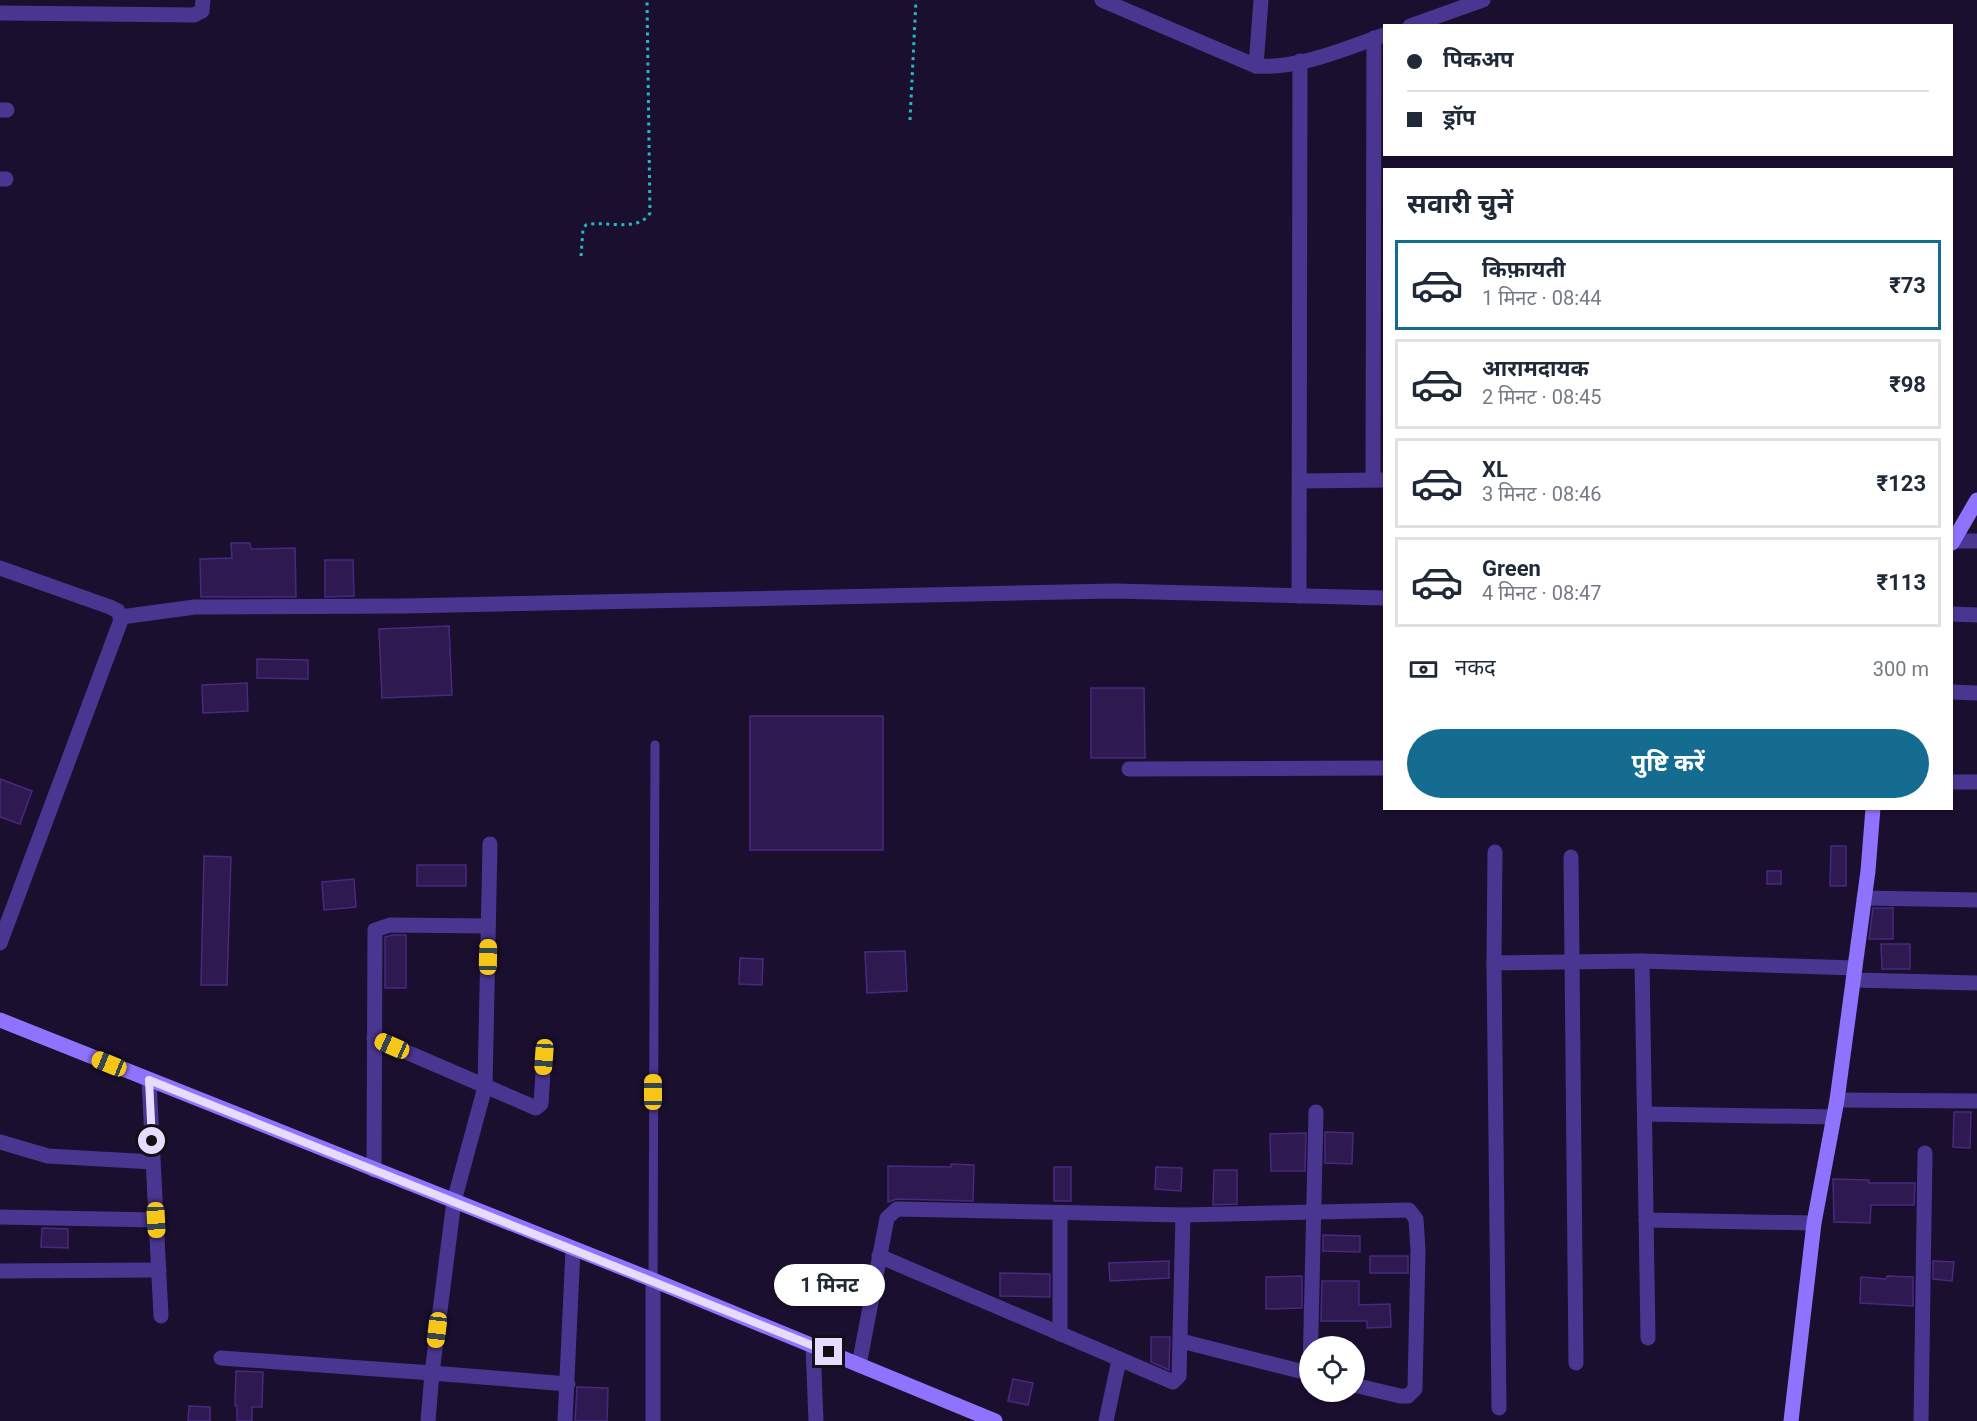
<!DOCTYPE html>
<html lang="hi">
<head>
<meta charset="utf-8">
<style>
	body { margin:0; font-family:Roboto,"Noto Sans Devanagari",sans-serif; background:#f6f6f7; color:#1f2937; height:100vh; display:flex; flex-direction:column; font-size:22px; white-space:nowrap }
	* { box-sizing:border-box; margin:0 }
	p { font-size:20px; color:#747a83 }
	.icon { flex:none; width:33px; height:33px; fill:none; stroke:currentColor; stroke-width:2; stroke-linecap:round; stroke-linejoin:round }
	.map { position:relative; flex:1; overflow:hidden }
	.drawer { position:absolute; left:1383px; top:168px; width:570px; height:642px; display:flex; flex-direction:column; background:#fff; border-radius:0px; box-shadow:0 2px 4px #0004 }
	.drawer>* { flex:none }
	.top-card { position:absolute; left:1383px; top:24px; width:570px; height:132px; border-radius:0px; box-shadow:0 2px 4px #0004; display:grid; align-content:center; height:132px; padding:0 24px; background:#fff }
	.tools { position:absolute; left:1299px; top:1336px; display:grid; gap:12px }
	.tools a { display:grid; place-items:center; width:66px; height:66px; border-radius:50%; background:#fff; box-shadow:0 2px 4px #0004; font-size:30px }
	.end { position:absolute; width:27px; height:27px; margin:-14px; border:8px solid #e6dcff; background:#111; box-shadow:0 0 0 3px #111 }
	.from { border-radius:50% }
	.bubble { position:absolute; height:42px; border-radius:21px; background:#fff; box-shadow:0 2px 4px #0004; font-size:20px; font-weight:700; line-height:42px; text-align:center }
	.car { position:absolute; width:18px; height:36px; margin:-18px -9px; border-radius:8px; box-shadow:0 0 4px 2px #0007; background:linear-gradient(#f5c518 24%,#345 0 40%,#f5c518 0 76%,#345 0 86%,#f5c518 0) }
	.top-card b { display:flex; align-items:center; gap:21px; height:57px; font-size:22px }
	.top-card b+b { border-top:2px solid #e0e1e3 }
	.top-card i { width:15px; height:15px; background:#1f2937 }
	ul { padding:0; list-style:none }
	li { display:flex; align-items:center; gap:18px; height:90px; margin:0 12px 9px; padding:0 12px; border:3px solid #e0e1e3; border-radius:0px }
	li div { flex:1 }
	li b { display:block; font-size:22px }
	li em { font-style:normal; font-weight:700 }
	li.selected { border-color:#156c91 }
	li>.icon { width:54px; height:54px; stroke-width:1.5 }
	h2 { padding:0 24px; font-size:27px; line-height:72px }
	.pay { display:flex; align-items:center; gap:15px; height:66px; padding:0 24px; font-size:22px }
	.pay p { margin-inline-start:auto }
	.cta { display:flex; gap:12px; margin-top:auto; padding:12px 24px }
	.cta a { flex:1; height:69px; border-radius:36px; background:#156c91; color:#fff; font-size:24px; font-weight:700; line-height:69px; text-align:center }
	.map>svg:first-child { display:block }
	.building { fill:#2e1951; stroke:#48297f; stroke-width:1.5 }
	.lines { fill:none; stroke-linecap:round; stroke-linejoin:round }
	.path { stroke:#25b8ca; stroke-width:3; stroke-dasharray:3 4.5; stroke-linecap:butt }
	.lane { stroke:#493691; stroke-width:9 }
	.street { stroke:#493691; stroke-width:15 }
	.secondary { stroke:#8e73ff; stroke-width:15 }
	.route { stroke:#e6dcff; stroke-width:8 }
</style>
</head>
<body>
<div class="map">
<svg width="1977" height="1421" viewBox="0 0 1977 1421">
	<rect width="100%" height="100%" fill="#1a0f2e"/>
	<g class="building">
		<polygon points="231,543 250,543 251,549 295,548 296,597 201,597 200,559 232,558"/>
		<polygon points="325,560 353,560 354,596 325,597"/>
		<polygon points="449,626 452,695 382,698 379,629"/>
		<polygon points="257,659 308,660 308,679 257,678"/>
		<polygon points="247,683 248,711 203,713 202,685"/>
		<polygon points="1091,688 1144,688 1145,758 1091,758"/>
		<rect x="750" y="716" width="133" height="134"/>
		<polygon points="0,779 32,791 20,824 0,817"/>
		<polygon points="1831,846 1846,846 1846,886 1830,886"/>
		<polygon points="204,856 231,857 227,985 201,985"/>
		<rect x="417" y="865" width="49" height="21"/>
		<rect x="1767" y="871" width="14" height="13"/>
		<polygon points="354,879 356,907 324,910 322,882"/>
		<polygon points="1873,908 1893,908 1893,939 1869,939"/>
		<polygon points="392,935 406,935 406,988 385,988 385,937"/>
		<polygon points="1881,944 1910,944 1910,969 1882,969"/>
		<polygon points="905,951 907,991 867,993 865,952"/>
		<polygon points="740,958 763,959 762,985 739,984"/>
		<polygon points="1954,1112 1971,1112 1970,1148 1953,1147"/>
		<polygon points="1325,1132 1353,1133 1352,1164 1325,1163"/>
		<polygon points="1306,1133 1305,1171 1271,1171 1270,1134"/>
		<polygon points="951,1164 974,1165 973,1201 897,1199 888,1202 888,1166 951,1167"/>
		<rect x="1054" y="1167" width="17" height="34"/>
		<polygon points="1156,1167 1182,1168 1181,1191 1155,1189"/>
		<polygon points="1214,1170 1237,1170 1237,1204 1213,1205"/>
		<polygon points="1833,1179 1869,1180 1869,1183 1915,1183 1914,1205 1871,1205 1870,1223 1834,1222"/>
		<polygon points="42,1228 68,1229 68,1248 41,1247"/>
		<polygon points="1323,1235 1360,1236 1360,1252 1323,1251"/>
		<rect x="1370" y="1256" width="38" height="17"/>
		<polygon points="1169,1261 1169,1278 1110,1281 1109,1263"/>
		<polygon points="1933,1261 1954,1262 1952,1281 1933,1279"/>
		<polygon points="1000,1273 1050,1274 1050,1297 1000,1296"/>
		<polygon points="1302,1276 1302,1308 1266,1309 1266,1277"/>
		<polygon points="1887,1276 1913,1277 1913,1306 1860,1303 1861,1277 1886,1279"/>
		<polygon points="1322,1281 1359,1281 1359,1305 1390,1304 1391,1327 1367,1328 1367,1321 1321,1321"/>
		<polygon points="1151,1337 1170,1337 1169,1370 1151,1362"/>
		<polygon points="236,1371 263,1372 262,1407 252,1407 252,1421 237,1421 237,1406 235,1406"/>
		<polygon points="1013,1379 1033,1383 1028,1405 1008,1401"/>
		<polygon points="577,1387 608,1388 607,1421 575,1421"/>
		<polygon points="189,1406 210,1407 210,1421 188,1421"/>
	</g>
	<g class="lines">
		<g class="path">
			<polyline points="910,120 916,0"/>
			<path d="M581,256l2,-27 3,-4c19,-5 52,8 64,-12l-3,-213"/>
		</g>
		<polyline class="lane" points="653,1280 655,745"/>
		<g class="street">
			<path d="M1102,0l154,66c42,3 89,-17 128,-31"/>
			<polyline points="0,13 194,15 202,11 203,0"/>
			<polyline points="1410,26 1483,0"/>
			<polyline points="1256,66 1261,0"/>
			<polyline points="0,110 7,110"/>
			<polyline points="0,179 6,179"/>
			<polyline points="1373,480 1374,38"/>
			<polyline points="1300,481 1384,480"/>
			<polyline points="1953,541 1977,541"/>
			<polyline points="0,568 110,607 118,611 121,620 0,943"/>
			<polyline points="1299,596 1300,61"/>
			<polyline points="1952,614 1977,615"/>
			<polyline points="121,617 195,607 404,606 1114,591 1384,598"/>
			<polyline points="1952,692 1977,693"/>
			<polyline points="1129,769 1384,768"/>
			<polyline points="1952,782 1977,782"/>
			<polyline points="1571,857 1576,1363"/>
			<polyline points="1864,898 1977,900"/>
			<polyline points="1642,961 1648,1338"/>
			<polyline points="1494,963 1495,852"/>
			<polyline points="1853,980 1977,983"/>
			<polyline points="374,1038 536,1108 541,1104 544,1057"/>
			<polyline points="149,1080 161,1316"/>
			<polyline points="1837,1100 1977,1101"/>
			<polyline points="1645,1114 1834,1117"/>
			<polyline points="0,1142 48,1156 153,1162"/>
			<polyline points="374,1170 375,930 390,925 488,926"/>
			<polyline points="0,1217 156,1220"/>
			<polyline points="1646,1220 1814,1223"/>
			<polyline points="879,1256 1173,1382 1179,1376 1183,1215"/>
			<polyline points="0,1271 159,1270"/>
			<polyline points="653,1280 653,1421"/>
			<polyline points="1060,1334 1060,1213"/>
			<polyline points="1181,1341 1308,1373"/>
			<polyline points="813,1346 816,1421"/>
			<polyline points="221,1358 432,1373 454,1201 485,1087 490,844"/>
			<polyline points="859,1365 887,1218 897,1209 1183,1215 1409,1210 1416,1219 1418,1250 1415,1389 1408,1396 1400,1396 1354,1385"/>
			<polyline points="1310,1373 1316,1112"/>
			<polyline points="1499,1408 1494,963 1642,961 1855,968"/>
			<polyline points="428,1421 432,1373 568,1384"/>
			<polyline points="565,1421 573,1249"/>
			<polyline points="1106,1421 1119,1360"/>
			<polyline points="1921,1421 1925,1153"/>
		</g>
		<g class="secondary">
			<polyline points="1952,543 1977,500"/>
			<polyline points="0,1020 653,1280 995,1421"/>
			<polyline points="1791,1421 1814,1223 1837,1100 1868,871 1873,808"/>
		</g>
	</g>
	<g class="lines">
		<polyline class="route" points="152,1141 149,1080 829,1352"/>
	</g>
</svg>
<div class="tools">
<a><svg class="icon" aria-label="locate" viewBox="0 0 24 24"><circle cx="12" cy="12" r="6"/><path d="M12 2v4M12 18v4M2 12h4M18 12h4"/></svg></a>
</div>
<i class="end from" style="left:152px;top:1141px"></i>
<i class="end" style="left:829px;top:1352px"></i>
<div class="bubble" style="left:774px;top:1264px;width:111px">1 मिनट</div>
<i class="car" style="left:488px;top:957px;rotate:1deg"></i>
<i class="car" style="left:392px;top:1046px;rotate:294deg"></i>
<i class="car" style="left:544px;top:1057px;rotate:184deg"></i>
<i class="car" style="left:109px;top:1064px;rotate:292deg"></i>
<i class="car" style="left:653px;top:1092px;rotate:0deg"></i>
<i class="car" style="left:156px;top:1220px;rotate:177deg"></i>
<i class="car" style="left:437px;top:1330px;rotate:187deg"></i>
<div class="top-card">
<b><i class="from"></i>पिकअप</b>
<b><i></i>ड्रॉप</b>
</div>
<section class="drawer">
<h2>सवारी चुनें</h2>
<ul>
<li class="selected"><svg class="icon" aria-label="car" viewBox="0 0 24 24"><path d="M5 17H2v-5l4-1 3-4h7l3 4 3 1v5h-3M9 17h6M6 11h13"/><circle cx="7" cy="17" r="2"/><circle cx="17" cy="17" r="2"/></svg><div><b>किफ़ायती</b><p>1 मिनट · 08:44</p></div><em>₹73</em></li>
<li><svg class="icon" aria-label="car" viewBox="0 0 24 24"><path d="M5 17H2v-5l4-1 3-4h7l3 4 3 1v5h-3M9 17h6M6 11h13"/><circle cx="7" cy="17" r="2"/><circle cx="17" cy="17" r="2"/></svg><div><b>आरामदायक</b><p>2 मिनट · 08:45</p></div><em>₹98</em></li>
<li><svg class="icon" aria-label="car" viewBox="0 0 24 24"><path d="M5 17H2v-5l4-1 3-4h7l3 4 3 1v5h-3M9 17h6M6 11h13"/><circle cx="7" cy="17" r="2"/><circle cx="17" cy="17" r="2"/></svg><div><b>XL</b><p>3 मिनट · 08:46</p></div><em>₹123</em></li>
<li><svg class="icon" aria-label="car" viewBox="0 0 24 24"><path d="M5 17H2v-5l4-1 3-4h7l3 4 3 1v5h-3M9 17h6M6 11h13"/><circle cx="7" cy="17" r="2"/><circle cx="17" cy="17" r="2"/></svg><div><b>Green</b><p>4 मिनट · 08:47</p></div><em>₹113</em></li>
</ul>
<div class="pay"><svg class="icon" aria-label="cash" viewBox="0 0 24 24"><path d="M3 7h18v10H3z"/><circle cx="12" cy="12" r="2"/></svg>नकद<p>300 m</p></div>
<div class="cta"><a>पुष्टि करें</a></div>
</section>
</div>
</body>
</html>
